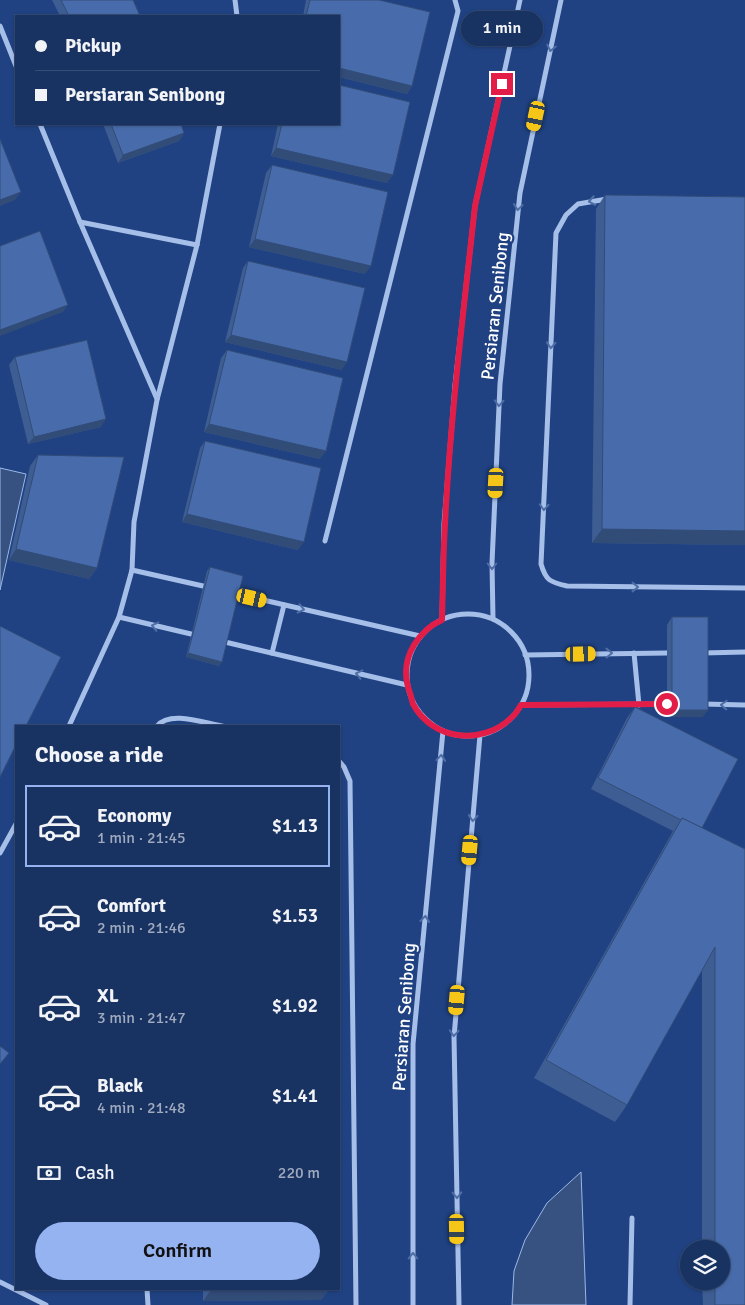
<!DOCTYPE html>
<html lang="en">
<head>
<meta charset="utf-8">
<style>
	body { margin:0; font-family:Signika,sans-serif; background:#253e6b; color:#f1f3f6; height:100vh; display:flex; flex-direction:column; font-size:19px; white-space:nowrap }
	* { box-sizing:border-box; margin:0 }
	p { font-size:16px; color:#9faabe }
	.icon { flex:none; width:28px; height:28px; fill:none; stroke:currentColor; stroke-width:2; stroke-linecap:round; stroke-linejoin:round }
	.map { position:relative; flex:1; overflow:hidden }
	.sheet { position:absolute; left:15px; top:725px; width:325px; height:565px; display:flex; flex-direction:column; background:#183262; border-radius:0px; box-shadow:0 1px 4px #0004,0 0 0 1px #364d77 }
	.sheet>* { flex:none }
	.hud { position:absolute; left:15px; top:15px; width:325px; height:110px; border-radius:0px; box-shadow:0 1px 4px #0004,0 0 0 1px #364d77; display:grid; align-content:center; height:110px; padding:0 20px; background:#183262 }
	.tools { position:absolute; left:680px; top:1240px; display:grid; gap:10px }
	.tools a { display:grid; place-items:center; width:50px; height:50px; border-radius:50%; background:#183262; box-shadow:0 1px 4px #0004,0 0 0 1px #364d77; font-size:25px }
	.end { position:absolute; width:22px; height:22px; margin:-11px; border:6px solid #e11d48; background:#fff; box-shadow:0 0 0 2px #fff }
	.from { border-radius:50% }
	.bubble { position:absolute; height:35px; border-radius:18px; background:#183262; box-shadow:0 1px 4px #0004,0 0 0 1px #364d77; font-size:16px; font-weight:600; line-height:35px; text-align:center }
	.car { position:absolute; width:15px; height:30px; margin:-15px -8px; border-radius:6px; box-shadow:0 0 4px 1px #0007; background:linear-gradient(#f5c518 24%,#345 0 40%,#f5c518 0 76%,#345 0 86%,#f5c518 0) }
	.hud b { display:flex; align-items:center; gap:18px; height:48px; font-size:19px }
	.hud b+b { border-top:1px solid #364d77 }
	.hud i { width:12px; height:12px; background:#f1f3f6 }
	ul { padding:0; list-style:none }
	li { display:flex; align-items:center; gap:15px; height:82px; margin:0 10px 8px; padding:0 10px; border:2px solid transparent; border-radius:0px }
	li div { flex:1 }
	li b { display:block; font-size:19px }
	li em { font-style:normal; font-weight:600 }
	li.current { border-color:#95b2f1 }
	li>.icon { width:45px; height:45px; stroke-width:1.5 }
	h2 { padding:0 20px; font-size:22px; line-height:60px }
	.pay { display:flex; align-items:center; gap:12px; height:55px; padding:0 20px; font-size:19px }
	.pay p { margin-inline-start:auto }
	.primary-button { display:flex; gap:10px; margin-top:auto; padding:10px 20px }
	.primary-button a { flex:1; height:58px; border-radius:30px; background:#95b2f1; color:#111; font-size:20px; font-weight:600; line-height:58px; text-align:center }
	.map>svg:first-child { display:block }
	.water { fill:#375280; stroke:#9ab8ea }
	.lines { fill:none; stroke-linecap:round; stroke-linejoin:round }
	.street { stroke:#a6bfe9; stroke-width:5 }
	.wall { fill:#3e5d93 }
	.shaded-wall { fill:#324c78 }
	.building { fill:#486cab; stroke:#324c78 }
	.oneway { stroke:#4f6ea6 }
	.route { stroke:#e11d48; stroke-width:6 }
	.labels { text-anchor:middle; stroke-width:4.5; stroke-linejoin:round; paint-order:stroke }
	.street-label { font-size:18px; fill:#fff; stroke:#204282 }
</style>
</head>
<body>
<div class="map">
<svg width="745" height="1305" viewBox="0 0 745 1305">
	<rect width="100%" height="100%" fill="#204282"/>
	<g class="water">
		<polygon points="0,468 26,474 0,590"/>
		<polygon points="581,1172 586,1305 512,1305 514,1271 525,1240 547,1203"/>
	</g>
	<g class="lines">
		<g class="street">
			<polyline points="235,0 237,16"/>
			<polyline points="0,26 16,66"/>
			<polyline points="40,124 80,222 157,399"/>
			<path d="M607,199l-29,5 -12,11 -10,18 -15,331c5,17 9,18 26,22l178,2"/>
			<polyline points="80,222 197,245"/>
			<polyline points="325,541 458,11 455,0"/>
			<polyline points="132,570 203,586"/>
			<polyline points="237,594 420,636"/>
			<circle cx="468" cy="675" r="61"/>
			<polyline points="119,617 191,634"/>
			<polyline points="493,619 492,563 500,384 520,193 561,0"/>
			<polyline points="442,620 444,524 455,385 475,206 520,0"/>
			<polyline points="225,642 407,685"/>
			<polyline points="272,653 284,605"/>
			<polyline points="634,653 639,705"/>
			<polyline points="703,653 745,652"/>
			<polyline points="525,655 667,653"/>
			<polyline points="703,704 745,705"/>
			<polyline points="521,705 667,704"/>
			<polyline points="69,726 119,617 132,570 134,522 157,400 197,245 220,124"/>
			<path d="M157,726c13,-16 47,-3 65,0"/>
			<polyline points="339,761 344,767 350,781 356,1305"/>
			<polyline points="0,853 16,824"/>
			<polyline points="0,1282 46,1305"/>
			<polyline points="147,1289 148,1305"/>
			<polyline points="413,1305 413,1044 443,731"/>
			<polyline points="459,1305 454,1037 480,735"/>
			<polyline points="630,1305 632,1218"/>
		</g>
	</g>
	<g class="wall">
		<polygon points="52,0 133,0 140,16 60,16"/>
		<polygon points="306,0 379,0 412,86 407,94 339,77 339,16 303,16"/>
		<polygon points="103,124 181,124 184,133 179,141 118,163"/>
		<polygon points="278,124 339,124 387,183 271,156"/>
		<polygon points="272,165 365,274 249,247 266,173"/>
		<polygon points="605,195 745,197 745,545 592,543 596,209"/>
		<polygon points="248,261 342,370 225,342 243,268"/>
		<polygon points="227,350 320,459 204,432 221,358"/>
		<polygon points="15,357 101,427 28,444 9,365"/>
		<polygon points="205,441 298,550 182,522 200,448"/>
		<polygon points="38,455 97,568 89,579 9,560 30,466"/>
		<polygon points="210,567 222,662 219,666 186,657 207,571"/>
		<polygon points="672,617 708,710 702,717 667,717 667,625"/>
		<polygon points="635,707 702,828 745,849 745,1305 703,1305 702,1281 721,1281 721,1249 702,1249 702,969 627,1105 615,1122 534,1078 673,831 591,789 627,718"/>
		<polygon points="203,1289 329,1289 321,1300 203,1301"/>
	</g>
	<g class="shaded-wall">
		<polygon points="339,68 412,86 407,94 339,77"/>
		<polygon points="184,133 179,141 118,163 123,155"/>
		<polygon points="276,148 393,175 387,183 271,156"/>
		<polygon points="21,192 15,200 0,206 0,200"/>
		<polygon points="255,239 371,266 365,274 249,247"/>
		<polygon points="68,305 63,312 0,336 0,330"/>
		<polygon points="231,335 347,362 342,370 225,342"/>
		<polygon points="106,419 101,427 28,444 34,437"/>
		<polygon points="209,424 326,451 320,459 204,432"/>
		<polygon points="187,514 304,542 298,550 182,522"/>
		<polygon points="602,529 745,531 745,545 592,543"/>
		<polygon points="16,549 97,568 89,579 9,560"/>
		<polygon points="188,653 222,662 219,666 186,657"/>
		<polygon points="672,710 708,710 702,717 667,717"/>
		<polygon points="329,1289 321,1300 203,1301 211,1290"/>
	</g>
	<g class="building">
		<polygon points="61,0 133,0 140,16 69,16"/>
		<polygon points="310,0 379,0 430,12 412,86 339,68 339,16 306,16"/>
		<polygon points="339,85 410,102 393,175 276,148 282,124 339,124"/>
		<polygon points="111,124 181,124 184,133 123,155"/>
		<polygon points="0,139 21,192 0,200"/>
		<polygon points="272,165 388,192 371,266 255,239"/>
		<polygon points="605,195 745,197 745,531 602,529"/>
		<polygon points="40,231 68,305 0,330 0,246"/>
		<polygon points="248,261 365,288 347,362 231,335"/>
		<polygon points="87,340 106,419 34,437 15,357"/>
		<polygon points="227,350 343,378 326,451 209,424"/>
		<polygon points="205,441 321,468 304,542 187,514"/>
		<polygon points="38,455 124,457 97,568 16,549"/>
		<polygon points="210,567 243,576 222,662 188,653"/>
		<rect x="672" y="617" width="36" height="93"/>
		<polygon points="0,626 61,657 26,726 16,726 16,745 0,777"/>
		<polygon points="635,707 738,759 702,828 682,818 681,820 598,778"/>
		<polygon points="682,818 745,849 745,1305 715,1305 715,1281 721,1281 721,1249 715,1249 715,947 627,1105 546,1060"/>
		<polygon points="0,1046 9,1053 0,1064"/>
		<polygon points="211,1289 329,1289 211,1290"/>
	</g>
	<defs><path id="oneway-chevron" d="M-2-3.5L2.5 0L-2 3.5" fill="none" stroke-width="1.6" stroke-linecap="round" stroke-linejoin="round" transform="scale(1.25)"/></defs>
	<g class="oneway">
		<use href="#oneway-chevron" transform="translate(551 48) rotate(102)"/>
		<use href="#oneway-chevron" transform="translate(592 201) rotate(170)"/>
		<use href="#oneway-chevron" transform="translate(518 207) rotate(96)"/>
		<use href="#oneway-chevron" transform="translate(551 345) rotate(93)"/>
		<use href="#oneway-chevron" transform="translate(499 403) rotate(93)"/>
		<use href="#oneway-chevron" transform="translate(544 507) rotate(93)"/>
		<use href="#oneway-chevron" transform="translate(492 566) rotate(90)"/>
		<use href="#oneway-chevron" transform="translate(635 587)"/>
		<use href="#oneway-chevron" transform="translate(301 609) rotate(13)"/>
		<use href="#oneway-chevron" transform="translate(155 626) rotate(-167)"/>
		<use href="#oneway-chevron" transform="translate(609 653) rotate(-1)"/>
		<use href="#oneway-chevron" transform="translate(359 674) rotate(-167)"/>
		<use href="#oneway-chevron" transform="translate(724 705) rotate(-178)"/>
		<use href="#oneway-chevron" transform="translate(441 758) rotate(-85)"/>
		<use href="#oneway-chevron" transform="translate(473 818) rotate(95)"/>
		<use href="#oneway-chevron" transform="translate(425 919) rotate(-84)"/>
		<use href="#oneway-chevron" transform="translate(454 1033) rotate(94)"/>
		<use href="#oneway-chevron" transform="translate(457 1195) rotate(89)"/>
		<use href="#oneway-chevron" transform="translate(413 1256) rotate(-90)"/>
	</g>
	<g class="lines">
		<path class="route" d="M502,84l-27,122 -2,18c-11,100 -23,200 -28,300 -2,32 -2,64 -3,96 -12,5 -21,14 -28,25 -9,15 -10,32 -4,48 1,3 2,8 3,11 20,37 70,42 99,13 4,-3 6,-8 9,-12l146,-1"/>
	</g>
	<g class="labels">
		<g class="street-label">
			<text transform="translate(495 306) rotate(-84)" y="6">Persiaran Senibong</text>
			<text transform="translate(404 1017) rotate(-86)" y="6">Persiaran Senibong</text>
		</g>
	</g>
</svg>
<div class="tools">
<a><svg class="icon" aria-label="layers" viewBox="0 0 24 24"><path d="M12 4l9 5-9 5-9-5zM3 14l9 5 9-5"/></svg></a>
</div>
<i class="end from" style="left:667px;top:704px"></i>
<i class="end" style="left:502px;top:84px"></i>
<div class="bubble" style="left:461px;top:11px;width:82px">1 min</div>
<i class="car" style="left:536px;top:116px;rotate:192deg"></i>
<i class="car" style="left:496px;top:483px;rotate:183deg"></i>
<i class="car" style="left:252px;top:598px;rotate:103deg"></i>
<i class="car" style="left:581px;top:654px;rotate:89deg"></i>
<i class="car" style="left:470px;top:850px;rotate:185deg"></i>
<i class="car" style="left:457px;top:1000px;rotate:185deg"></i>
<i class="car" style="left:457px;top:1229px;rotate:179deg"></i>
<div class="hud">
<b><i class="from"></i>Pickup</b>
<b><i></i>Persiaran Senibong</b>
</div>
<section class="sheet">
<h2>Choose a ride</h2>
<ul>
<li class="current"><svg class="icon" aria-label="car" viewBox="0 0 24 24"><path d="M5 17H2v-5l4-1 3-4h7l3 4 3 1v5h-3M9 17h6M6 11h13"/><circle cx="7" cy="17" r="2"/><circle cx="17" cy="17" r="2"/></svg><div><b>Economy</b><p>1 min · 21:45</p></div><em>$1.13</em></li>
<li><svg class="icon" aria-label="car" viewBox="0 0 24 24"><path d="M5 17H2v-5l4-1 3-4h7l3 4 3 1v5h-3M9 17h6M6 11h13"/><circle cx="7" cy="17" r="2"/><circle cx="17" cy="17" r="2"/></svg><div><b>Comfort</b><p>2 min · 21:46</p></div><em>$1.53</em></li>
<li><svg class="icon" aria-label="car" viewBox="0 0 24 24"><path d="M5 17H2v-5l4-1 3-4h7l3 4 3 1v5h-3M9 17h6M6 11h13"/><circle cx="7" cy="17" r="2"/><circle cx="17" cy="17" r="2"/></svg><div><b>XL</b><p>3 min · 21:47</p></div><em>$1.92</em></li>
<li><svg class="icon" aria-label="car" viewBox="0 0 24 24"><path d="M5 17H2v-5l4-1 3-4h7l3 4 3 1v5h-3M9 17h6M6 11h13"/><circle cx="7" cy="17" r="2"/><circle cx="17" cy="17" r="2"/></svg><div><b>Black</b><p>4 min · 21:48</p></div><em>$1.41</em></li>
</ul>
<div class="pay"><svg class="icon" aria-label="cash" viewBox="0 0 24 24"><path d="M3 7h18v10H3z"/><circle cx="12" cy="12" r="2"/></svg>Cash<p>220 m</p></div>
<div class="primary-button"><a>Confirm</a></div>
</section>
</div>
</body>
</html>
